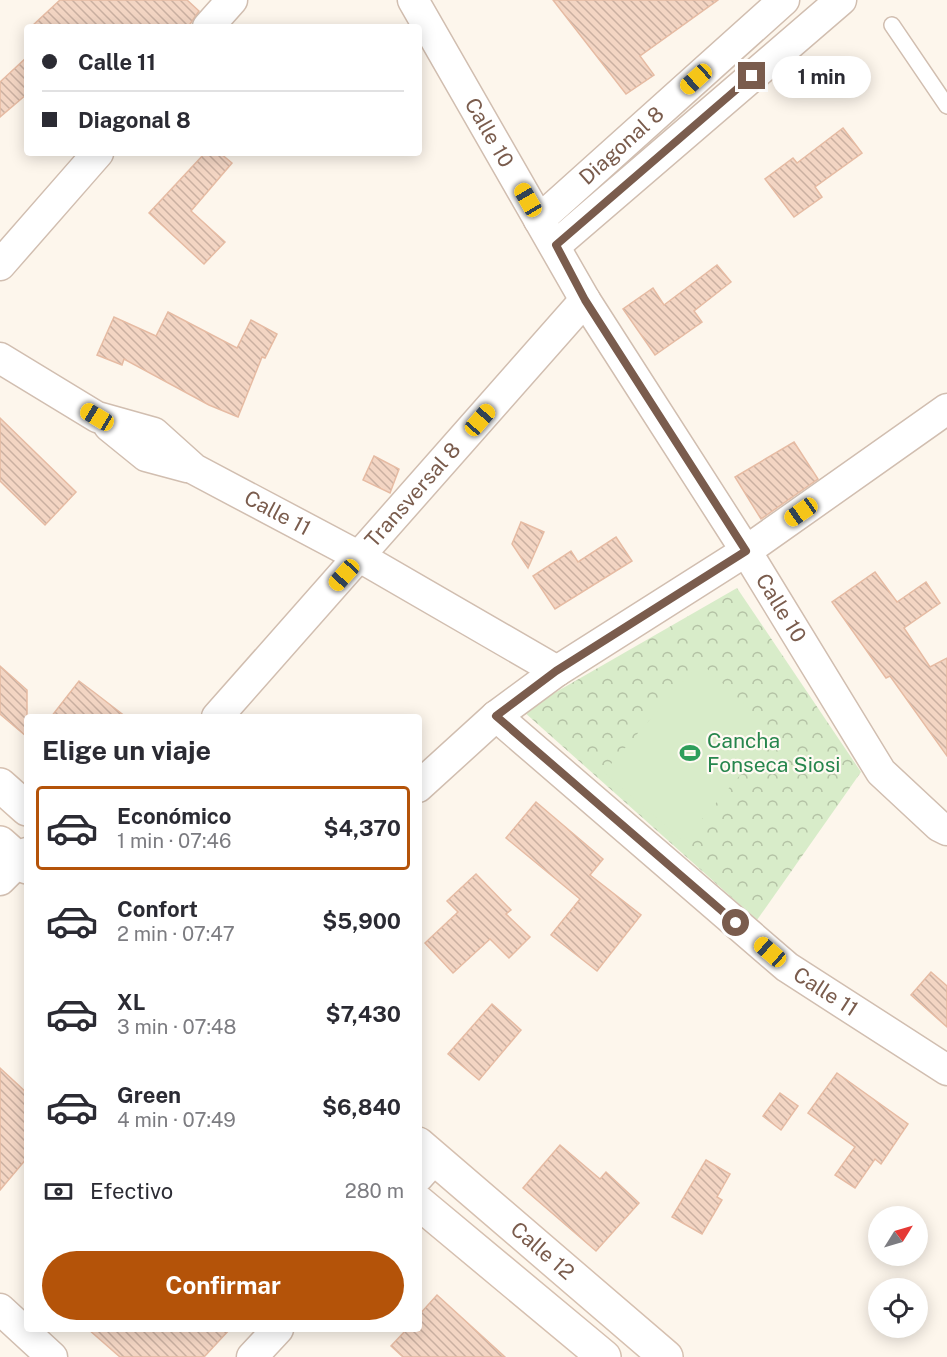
<!DOCTYPE html>
<html lang="es">
<head>
<meta charset="utf-8">
<style>
	body { margin:0; font-family:"Public Sans",sans-serif; background:#f2f2f3; color:#2b2b33; height:100vh; display:flex; flex-direction:column; font-size:22px; white-space:nowrap }
	* { box-sizing:border-box; margin:0 }
	p { font-size:20px; color:#7c7c81 }
	.icon { flex:none; width:33px; height:33px; fill:none; stroke:currentColor; stroke-width:2; stroke-linecap:round; stroke-linejoin:round }
	.map { position:relative; flex:1; overflow:hidden }
	.panel { position:absolute; left:24px; top:714px; width:398px; height:618px; display:flex; flex-direction:column; background:#fff; border-radius:6px; box-shadow:0 3px 15px #0003 }
	.panel>* { flex:none }
	.guide { position:absolute; left:24px; top:24px; width:398px; height:132px; border-radius:6px; box-shadow:0 3px 15px #0003; display:grid; align-content:center; height:132px; padding:0 18px; background:#fff }
	.needle { width:39px; rotate:53deg }
	.controls { position:absolute; left:868px; top:1206px; display:grid; gap:12px }
	.controls a { display:grid; place-items:center; width:60px; height:60px; border-radius:50%; background:#fff; box-shadow:0 3px 15px #0003; font-size:30px }
	.end { position:absolute; width:27px; height:27px; margin:-14px; border:8px solid #7a5c4d; background:#fff; box-shadow:0 0 0 3px #fff }
	.from { border-radius:50% }
	.bubble { position:absolute; height:42px; border-radius:21px; background:#fff; box-shadow:0 3px 15px #0003; font-size:20px; font-weight:700; line-height:42px; text-align:center }
	.car { position:absolute; width:18px; height:36px; margin:-18px -9px; border-radius:8px; box-shadow:0 0 4px 2px #0007; background:linear-gradient(#f5c518 24%,#345 0 40%,#f5c518 0 76%,#345 0 86%,#f5c518 0) }
	.guide b { display:flex; align-items:center; gap:21px; height:57px; font-size:22px }
	.guide b+b { border-top:2px solid #e1e1e2 }
	.guide i { width:15px; height:15px; background:#2b2b33 }
	ul { padding:0; list-style:none }
	li { display:flex; align-items:center; gap:18px; height:84px; margin:0 12px 9px; padding:0 6px; border:3px solid transparent; border-radius:6px }
	li div { flex:1 }
	li b { display:block; font-size:22px }
	li em { font-style:normal; font-weight:700 }
	li.current { border-color:#b45309 }
	li>.icon { width:54px; height:54px; stroke-width:1.5 }
	h2 { padding:0 18px; font-size:27px; line-height:72px }
	.pay { display:flex; align-items:center; gap:15px; height:66px; padding:0 18px; font-size:22px }
	.pay p { margin-inline-start:auto }
	.button { display:flex; gap:12px; margin-top:auto; padding:12px 18px }
	.button a { flex:1; height:69px; border-radius:36px; background:#b45309; color:#fff; font-size:24px; font-weight:700; line-height:69px; text-align:center }
	.map>svg:first-child { display:block }
	.park { fill:url(#park-crowns) }
	.pitch { fill:#d8ecc9 }
	.building { fill:url(#building-back-hatch); stroke:#e6bba3; stroke-width:1.5 }
	.lines { fill:none; stroke-linecap:round; stroke-linejoin:round }
	.lane-casing { stroke:#d1beb0; stroke-width:18 }
	.street-casing { stroke:#d1beb0; stroke-width:33 }
	.secondary-casing { stroke:#d6c0b0; stroke-width:36 }
	.lane { stroke:#fff; stroke-width:15 }
	.street { stroke:#fff; stroke-width:30 }
	.secondary { stroke:#fff; stroke-width:33 }
	.route { stroke:#7a5c4d; stroke-width:8 }
	.labels { text-anchor:middle; stroke-width:4.5; stroke-linejoin:round; paint-order:stroke }
	.street-label { font-size:21px; fill:#7a5c4d; stroke:#fffaf3 }
	.leisure-label { font-size:21px; fill:#27864d; stroke:#fffaf3; text-anchor:start }
</style>
</head>
<body>
<div class="map">
<svg width="947" height="1357" viewBox="0 0 947 1357">
	<defs>
		<pattern id="park-crowns" width="20" height="18" patternUnits="userSpaceOnUse" patternTransform="scale(1.5)"><rect width="20" height="18" fill="#d8ecc9"/><path d="M2 6a3 3 0 1 1 6 0M12 15a3 3 0 1 1 6 0" fill="none" stroke="#b4c2a5"/></pattern>
		<pattern id="building-back-hatch" width="6" height="6" patternUnits="userSpaceOnUse" patternTransform="scale(1.5)"><rect width="6" height="6" fill="#f3d5c3"/><path d="M-1 5l2 2M0 0l6 6M5-1l2 2" fill="none" stroke="#cab0a1"/></pattern>
	</defs>
	<rect width="100%" height="100%" fill="#fdf6ec"/>
	<polygon class="park" points="737,588 861,772 757,920 523,711"/>
	<polygon class="pitch" points="700,662 776,734 683,841 604,772"/>
	<g class="building">
		<polygon points="60,0 187,0 199,11 188,27 31,27"/>
		<polygon points="553,0 718,0 640,56 654,75 626,94"/>
		<polygon points="27,57 27,94 0,117 0,82"/>
		<polygon points="843,128 862,153 815,187 822,197 794,217 765,179 793,158 797,163"/>
		<polygon points="205,153 220,153 232,163 191,211 225,242 204,264 149,213"/>
		<polygon points="717,265 731,282 694,311 702,322 655,355 623,309 653,288 664,305"/>
		<polygon points="168,312 237,348 251,320 277,334 265,358 262,357 238,417 209,405 124,359 122,365 97,355 114,317 156,336"/>
		<polygon points="0,418 76,492 45,525 0,481"/>
		<polygon points="794,442 818,479 761,519 735,477"/>
		<polygon points="374,456 399,469 390,493 363,480"/>
		<polygon points="521,522 544,532 528,568 512,544"/>
		<polygon points="616,537 632,561 555,609 533,576 571,551 578,562"/>
		<polygon points="875,572 897,602 926,582 940,603 904,628 930,667 947,658 947,756 890,676 886,678 832,602"/>
		<polygon points="0,666 27,690 27,737 0,714"/>
		<polygon points="79,681 95,693 126,717 51,717"/>
		<polygon points="536,802 603,859 590,875 641,915 597,971 551,935 580,899 506,838"/>
		<polygon points="476,874 511,910 506,914 530,937 509,958 490,939 453,973 425,943 458,912 447,901"/>
		<polygon points="931,972 947,986 947,1027 911,995"/>
		<polygon points="492,1004 521,1030 479,1080 448,1054"/>
		<polygon points="0,1068 27,1093 27,1158 0,1190"/>
		<polygon points="837,1073 908,1124 881,1164 875,1159 855,1188 835,1175 855,1147 808,1113"/>
		<polygon points="780,1093 798,1106 781,1130 763,1116"/>
		<polygon points="560,1145 600,1179 606,1172 639,1203 596,1251 523,1188"/>
		<polygon points="706,1160 730,1174 717,1197 722,1200 702,1234 672,1217"/>
		<polygon points="437,1295 505,1357 403,1357 391,1346 407,1329 418,1329 418,1316"/>
		<polygon points="88,1329 230,1329 204,1357 120,1357"/>
	</g>
	<g class="lines">
		<g class="lane-casing">
			<polyline id="lane" points="892,25 947,106"/>
		</g>
		<g class="street-casing">
			<g id="street">
				<path id="s1" d="M413,0l172,300 161,251 135,221 58,54 8,4"/>
				<polyline points="208,27 232,0"/>
				<path id="s2" d="M539,220l245,-220"/>
				<polyline points="556,245 841,0"/>
				<polyline points="0,265 98,153"/>
				<path id="s3" d="M0,358l97,59 57,16 40,36 166,88 197,114"/>
				<polyline points="109,426 146,456 187,467"/>
				<path id="s4" d="M496,716l291,251 160,103"/>
				<path id="s5" d="M217,717l368,-417"/>
				<polyline points="418,787 496,716 557,671 746,551 947,409"/>
				<polyline points="0,880 27,853"/>
				<polyline points="418,1177 435,1158"/>
				<polyline points="0,1309 52,1357"/>
				<polyline points="252,1357 278,1329"/>
			</g>
		</g>
		<g class="secondary-casing">
			<g id="secondary">
				<polyline points="0,785 27,809"/>
				<polyline points="0,843 27,867"/>
				<path id="s6" d="M418,1144l248,213"/>
				<polyline points="418,1202 604,1357"/>
			</g>
		</g>
		<use href="#lane" class="lane"/>
		<use href="#street" class="street"/>
		<use href="#secondary" class="secondary"/>
	</g>
	<g class="lines">
		<polyline class="route" points="736,923 496,716 556,671 746,551 585,300 556,245 752,76"/>
	</g>
	<defs>
		<g id="stadium-bare" transform="scale(1.62)"><path d="M0-5a6.5 5 0 1 0 0 10a6.5 5 0 1 0 0-10ZM-3.5-1.8h7v3.6h-7Z" fill="#2e9e5b" stroke="#fffaf3" stroke-width="2.5" paint-order="stroke"/></g>
	</defs>
	<g fill-rule="evenodd">
		<use href="#stadium-bare" x="690" y="753"/>
	</g>
	<g class="labels">
		<g class="street-label">
			<text dy="7" stroke="none"><textPath href="#s1" startOffset="153">Calle 10</textPath></text>
			<text dy="7" stroke="none"><textPath href="#s2" startOffset="111">Diagonal 8</textPath></text>
			<text dy="7" stroke="none"><textPath href="#s5" startOffset="296">Transversal 8</textPath></text>
			<text dy="7" stroke="none"><textPath href="#s3" startOffset="321">Calle 11</textPath></text>
			<text dy="7" stroke="none"><textPath href="#s1" startOffset="711">Calle 10</textPath></text>
			<text dy="7" stroke="none"><textPath href="#s4" startOffset="430">Calle 11</textPath></text>
			<text dy="7" stroke="none"><textPath href="#s6" startOffset="164">Calle 12</textPath></text>
		</g>
		<g class="leisure-label">
			<text x="707" y="748">Cancha<tspan x="707" dy="24">Fonseca Siosi</tspan></text>
		</g>
	</g>
</svg>
<div class="controls">
<a><svg class="needle" viewBox="-14 -14 28 28"><path d="M0-13l5 13h-10z" fill="#e53935"/><path d="M0 13l5-13h-10z" fill="#7c7c81"/></svg></a>
<a><svg class="icon" aria-label="locate" viewBox="0 0 24 24"><circle cx="12" cy="12" r="6"/><path d="M12 2v4M12 18v4M2 12h4M18 12h4"/></svg></a>
</div>
<i class="end from" style="left:736px;top:923px"></i>
<i class="end" style="left:752px;top:76px"></i>
<div class="bubble" style="left:772px;top:56px;width:99px">1 min</div>
<i class="car" style="left:696px;top:79px;rotate:228deg"></i>
<i class="car" style="left:528px;top:200px;rotate:330deg"></i>
<i class="car" style="left:97px;top:417px;rotate:301deg"></i>
<i class="car" style="left:480px;top:420px;rotate:41deg"></i>
<i class="car" style="left:801px;top:512px;rotate:235deg"></i>
<i class="car" style="left:344px;top:575px;rotate:222deg"></i>
<i class="car" style="left:770px;top:952px;rotate:311deg"></i>
<div class="guide">
<b><i class="from"></i>Calle 11</b>
<b><i></i>Diagonal 8</b>
</div>
<section class="panel">
<h2>Elige un viaje</h2>
<ul>
<li class="current"><svg class="icon" aria-label="car" viewBox="0 0 24 24"><path d="M5 17H2v-5l4-1 3-4h7l3 4 3 1v5h-3M9 17h6M6 11h13"/><circle cx="7" cy="17" r="2"/><circle cx="17" cy="17" r="2"/></svg><div><b>Económico</b><p>1 min · 07:46</p></div><em>$4,370</em></li>
<li><svg class="icon" aria-label="car" viewBox="0 0 24 24"><path d="M5 17H2v-5l4-1 3-4h7l3 4 3 1v5h-3M9 17h6M6 11h13"/><circle cx="7" cy="17" r="2"/><circle cx="17" cy="17" r="2"/></svg><div><b>Confort</b><p>2 min · 07:47</p></div><em>$5,900</em></li>
<li><svg class="icon" aria-label="car" viewBox="0 0 24 24"><path d="M5 17H2v-5l4-1 3-4h7l3 4 3 1v5h-3M9 17h6M6 11h13"/><circle cx="7" cy="17" r="2"/><circle cx="17" cy="17" r="2"/></svg><div><b>XL</b><p>3 min · 07:48</p></div><em>$7,430</em></li>
<li><svg class="icon" aria-label="car" viewBox="0 0 24 24"><path d="M5 17H2v-5l4-1 3-4h7l3 4 3 1v5h-3M9 17h6M6 11h13"/><circle cx="7" cy="17" r="2"/><circle cx="17" cy="17" r="2"/></svg><div><b>Green</b><p>4 min · 07:49</p></div><em>$6,840</em></li>
</ul>
<div class="pay"><svg class="icon" aria-label="cash" viewBox="0 0 24 24"><path d="M3 7h18v10H3z"/><circle cx="12" cy="12" r="2"/></svg>Efectivo<p>280 m</p></div>
<div class="button"><a>Confirmar</a></div>
</section>
</div>
</body>
</html>
